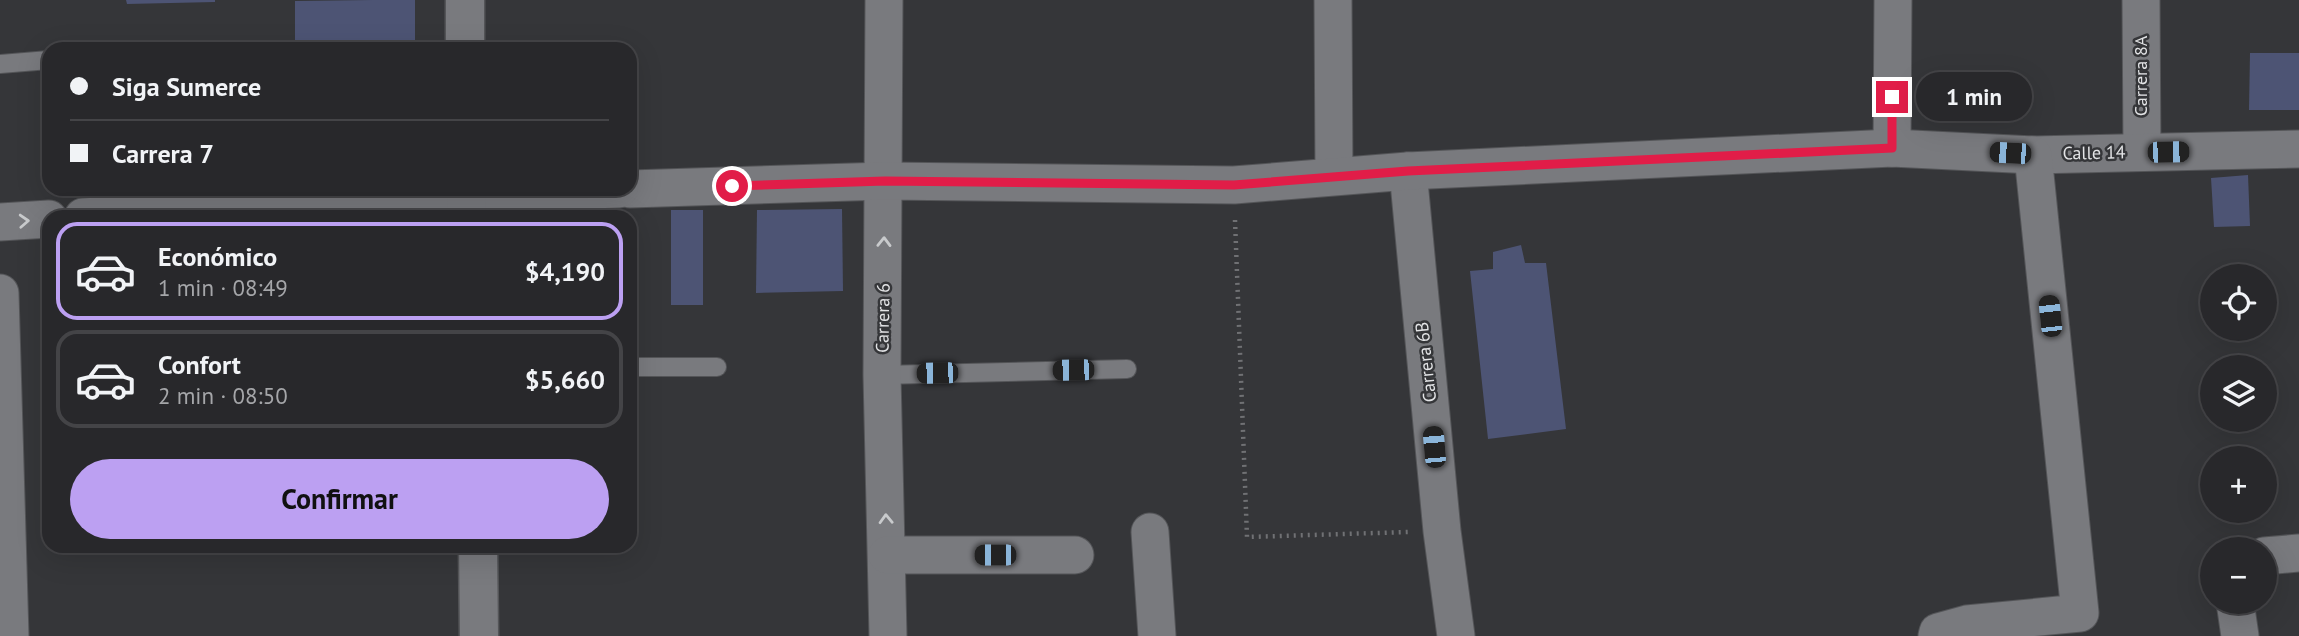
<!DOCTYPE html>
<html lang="es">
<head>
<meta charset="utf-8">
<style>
	body { margin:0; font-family:"PT Sans",sans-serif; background:#303033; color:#f1f3f6; height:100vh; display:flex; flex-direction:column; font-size:26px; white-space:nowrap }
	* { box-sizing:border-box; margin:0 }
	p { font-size:23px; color:#a5a6a9 }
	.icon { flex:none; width:38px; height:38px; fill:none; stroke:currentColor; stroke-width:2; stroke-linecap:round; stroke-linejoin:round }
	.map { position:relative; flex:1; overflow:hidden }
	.side { position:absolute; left:42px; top:210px; width:595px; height:343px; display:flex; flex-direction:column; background:#28282b; border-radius:21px; box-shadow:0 7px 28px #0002,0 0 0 2px #444447 }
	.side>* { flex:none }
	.banner { position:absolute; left:42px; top:42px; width:595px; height:154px; border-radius:21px; box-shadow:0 7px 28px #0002,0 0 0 2px #444447; display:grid; align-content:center; height:154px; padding:0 28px; background:#28282b }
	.controls { position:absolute; left:2200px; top:264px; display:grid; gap:14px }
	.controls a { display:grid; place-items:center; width:77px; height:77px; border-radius:50%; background:#28282b; box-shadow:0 7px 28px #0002,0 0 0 2px #444447; font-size:35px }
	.end { position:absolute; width:32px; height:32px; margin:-16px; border:9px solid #e11d48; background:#fff; box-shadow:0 0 0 4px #fff }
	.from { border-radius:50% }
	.bubble { position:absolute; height:49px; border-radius:24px; background:#28282b; box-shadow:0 7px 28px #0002,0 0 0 2px #444447; font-size:23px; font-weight:700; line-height:49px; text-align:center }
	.car { position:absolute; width:21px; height:42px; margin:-21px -10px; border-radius:9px; box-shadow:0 0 5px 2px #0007; background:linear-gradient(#222 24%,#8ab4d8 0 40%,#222 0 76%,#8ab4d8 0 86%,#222 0) }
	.banner b { display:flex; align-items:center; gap:24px; height:66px; font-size:26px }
	.banner b+b { border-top:2px solid #444447 }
	.banner i { width:18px; height:18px; background:#f1f3f6 }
	ul { padding:12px 0 0; list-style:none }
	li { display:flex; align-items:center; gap:21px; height:98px; margin:0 14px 10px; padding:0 14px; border:4px solid #444447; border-radius:21px }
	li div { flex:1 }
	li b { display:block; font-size:26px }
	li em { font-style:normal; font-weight:700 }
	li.current { border-color:#bca0f2 }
	li>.icon { width:63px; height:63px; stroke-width:1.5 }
	.cta { display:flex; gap:14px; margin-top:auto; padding:14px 28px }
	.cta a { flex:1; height:80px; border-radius:42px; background:#bca0f2; color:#111; font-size:28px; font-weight:700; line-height:80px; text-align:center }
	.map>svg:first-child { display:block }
	.building { fill:#4d5474 }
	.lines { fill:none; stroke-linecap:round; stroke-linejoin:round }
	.service-casing { stroke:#545558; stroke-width:20 }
	.minor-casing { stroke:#545558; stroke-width:39 }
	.secondary-casing { stroke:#545558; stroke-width:41 }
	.path { stroke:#707174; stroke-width:4.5; stroke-dasharray:2 5; stroke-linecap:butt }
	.service { stroke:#797a7e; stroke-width:18 }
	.minor { stroke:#797a7e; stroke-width:37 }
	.secondary { stroke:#797a7e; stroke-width:38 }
	.oneway { stroke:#c8cacc }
	.route { stroke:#e11d48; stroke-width:9 }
	.labels { text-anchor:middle; stroke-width:5; stroke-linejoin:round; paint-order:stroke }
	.street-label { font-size:18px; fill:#e3e4e6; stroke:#353639 }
</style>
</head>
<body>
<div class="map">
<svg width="2299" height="636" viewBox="0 0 2299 636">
	<rect width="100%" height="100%" fill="#353639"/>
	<g class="building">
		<polygon points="126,0 215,0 215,2 127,4"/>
		<polygon points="372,0 415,0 415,49 295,49 295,1"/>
		<polygon points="2250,53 2299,53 2299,110 2249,110"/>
		<polygon points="2248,175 2250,226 2214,227 2211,178"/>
		<polygon points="842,209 843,291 756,293 757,210"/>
		<polygon points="592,210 593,217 516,217 516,213"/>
		<rect x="671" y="210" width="32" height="95"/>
		<polygon points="1521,245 1525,263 1546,263 1566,429 1488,439 1470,271 1493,269 1493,252"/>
	</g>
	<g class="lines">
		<g class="service-casing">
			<g id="service">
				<polyline points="0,64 49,60"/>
				<polyline points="630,367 717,367"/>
				<polyline points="882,375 1127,369"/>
			</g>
		</g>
		<g class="minor-casing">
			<g id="minor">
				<polyline points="884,0 882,375 888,636"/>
				<polyline points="1333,0 1334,176"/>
				<polyline points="2141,0 2142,152"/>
				<polyline points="1892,148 1893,0"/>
				<polyline points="1408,171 1442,531 1456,636"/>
				<polyline points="630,189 885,181 1234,185 1408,171 1892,148 2033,155 2299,149"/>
				<polyline points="83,217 466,194 619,189"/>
				<polyline points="0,222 49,219"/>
				<polyline points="0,293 10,636"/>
				<polyline points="1150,532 1157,636"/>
				<polyline points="887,555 1075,555"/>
				<polyline points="2264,556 2299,553"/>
				<polyline points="2235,602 2240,636"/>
				<polyline points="1937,636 1938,632 1967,624 2080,613 2033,155"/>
			</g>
		</g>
		<g class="secondary-casing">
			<g id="secondary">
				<polyline points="465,49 465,0"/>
				<polyline points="466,189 467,217"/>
				<polyline points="478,546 479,636"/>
			</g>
		</g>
		<polyline class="path" points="1235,220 1247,537 1408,532"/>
		<use href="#service" class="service"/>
		<use href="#minor" class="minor"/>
		<use href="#secondary" class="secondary"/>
	</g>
	<defs><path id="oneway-chevron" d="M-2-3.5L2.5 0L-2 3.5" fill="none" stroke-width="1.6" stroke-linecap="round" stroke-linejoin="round" transform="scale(1.75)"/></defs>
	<g class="oneway">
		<use href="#oneway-chevron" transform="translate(24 221) rotate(-3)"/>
		<use href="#oneway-chevron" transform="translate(884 242) rotate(-89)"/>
		<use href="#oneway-chevron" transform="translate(886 519) rotate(-92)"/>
	</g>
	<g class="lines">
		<polyline class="route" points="732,186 885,181 1234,185 1408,171 1892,148 1892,97"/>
	</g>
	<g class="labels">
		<g class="street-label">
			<text transform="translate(2141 76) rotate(-90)" y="6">Carrera 8A</text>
			<text transform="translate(2094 153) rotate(-1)" y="6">Calle 14</text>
			<text transform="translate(883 318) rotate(-89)" y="6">Carrera 6</text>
			<text transform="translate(1426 362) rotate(-96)" y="6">Carrera 6B</text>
		</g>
	</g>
</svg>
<div class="controls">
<a><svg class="icon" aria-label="locate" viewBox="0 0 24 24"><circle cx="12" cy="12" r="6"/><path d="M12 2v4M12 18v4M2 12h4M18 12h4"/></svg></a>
<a><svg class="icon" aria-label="layers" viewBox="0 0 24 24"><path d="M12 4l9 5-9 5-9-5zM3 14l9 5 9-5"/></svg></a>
<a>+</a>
<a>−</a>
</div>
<i class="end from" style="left:732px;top:186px"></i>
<i class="end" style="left:1892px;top:97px"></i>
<div class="bubble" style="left:1916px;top:72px;width:116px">1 min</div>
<i class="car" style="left:2168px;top:152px;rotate:89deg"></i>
<i class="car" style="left:2010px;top:153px;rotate:273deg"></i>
<i class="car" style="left:2050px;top:316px;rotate:354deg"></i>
<i class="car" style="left:1073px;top:370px;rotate:269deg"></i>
<i class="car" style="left:937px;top:373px;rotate:269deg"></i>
<i class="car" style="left:1434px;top:447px;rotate:355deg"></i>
<i class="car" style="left:995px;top:555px;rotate:270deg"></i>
<div class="banner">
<b><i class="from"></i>Siga Sumerce</b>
<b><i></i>Carrera 7</b>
</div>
<section class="side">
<ul>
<li class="current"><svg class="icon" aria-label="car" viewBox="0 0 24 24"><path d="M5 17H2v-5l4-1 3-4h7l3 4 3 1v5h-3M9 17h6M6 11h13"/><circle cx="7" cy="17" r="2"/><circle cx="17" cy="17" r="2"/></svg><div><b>Económico</b><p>1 min · 08:49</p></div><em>$4,190</em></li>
<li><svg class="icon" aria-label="car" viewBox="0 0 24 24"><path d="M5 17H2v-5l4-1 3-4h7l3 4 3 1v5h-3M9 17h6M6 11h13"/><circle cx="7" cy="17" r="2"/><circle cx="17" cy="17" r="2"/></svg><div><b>Confort</b><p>2 min · 08:50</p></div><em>$5,660</em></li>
</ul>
<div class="cta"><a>Confirmar</a></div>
</section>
</div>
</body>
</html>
